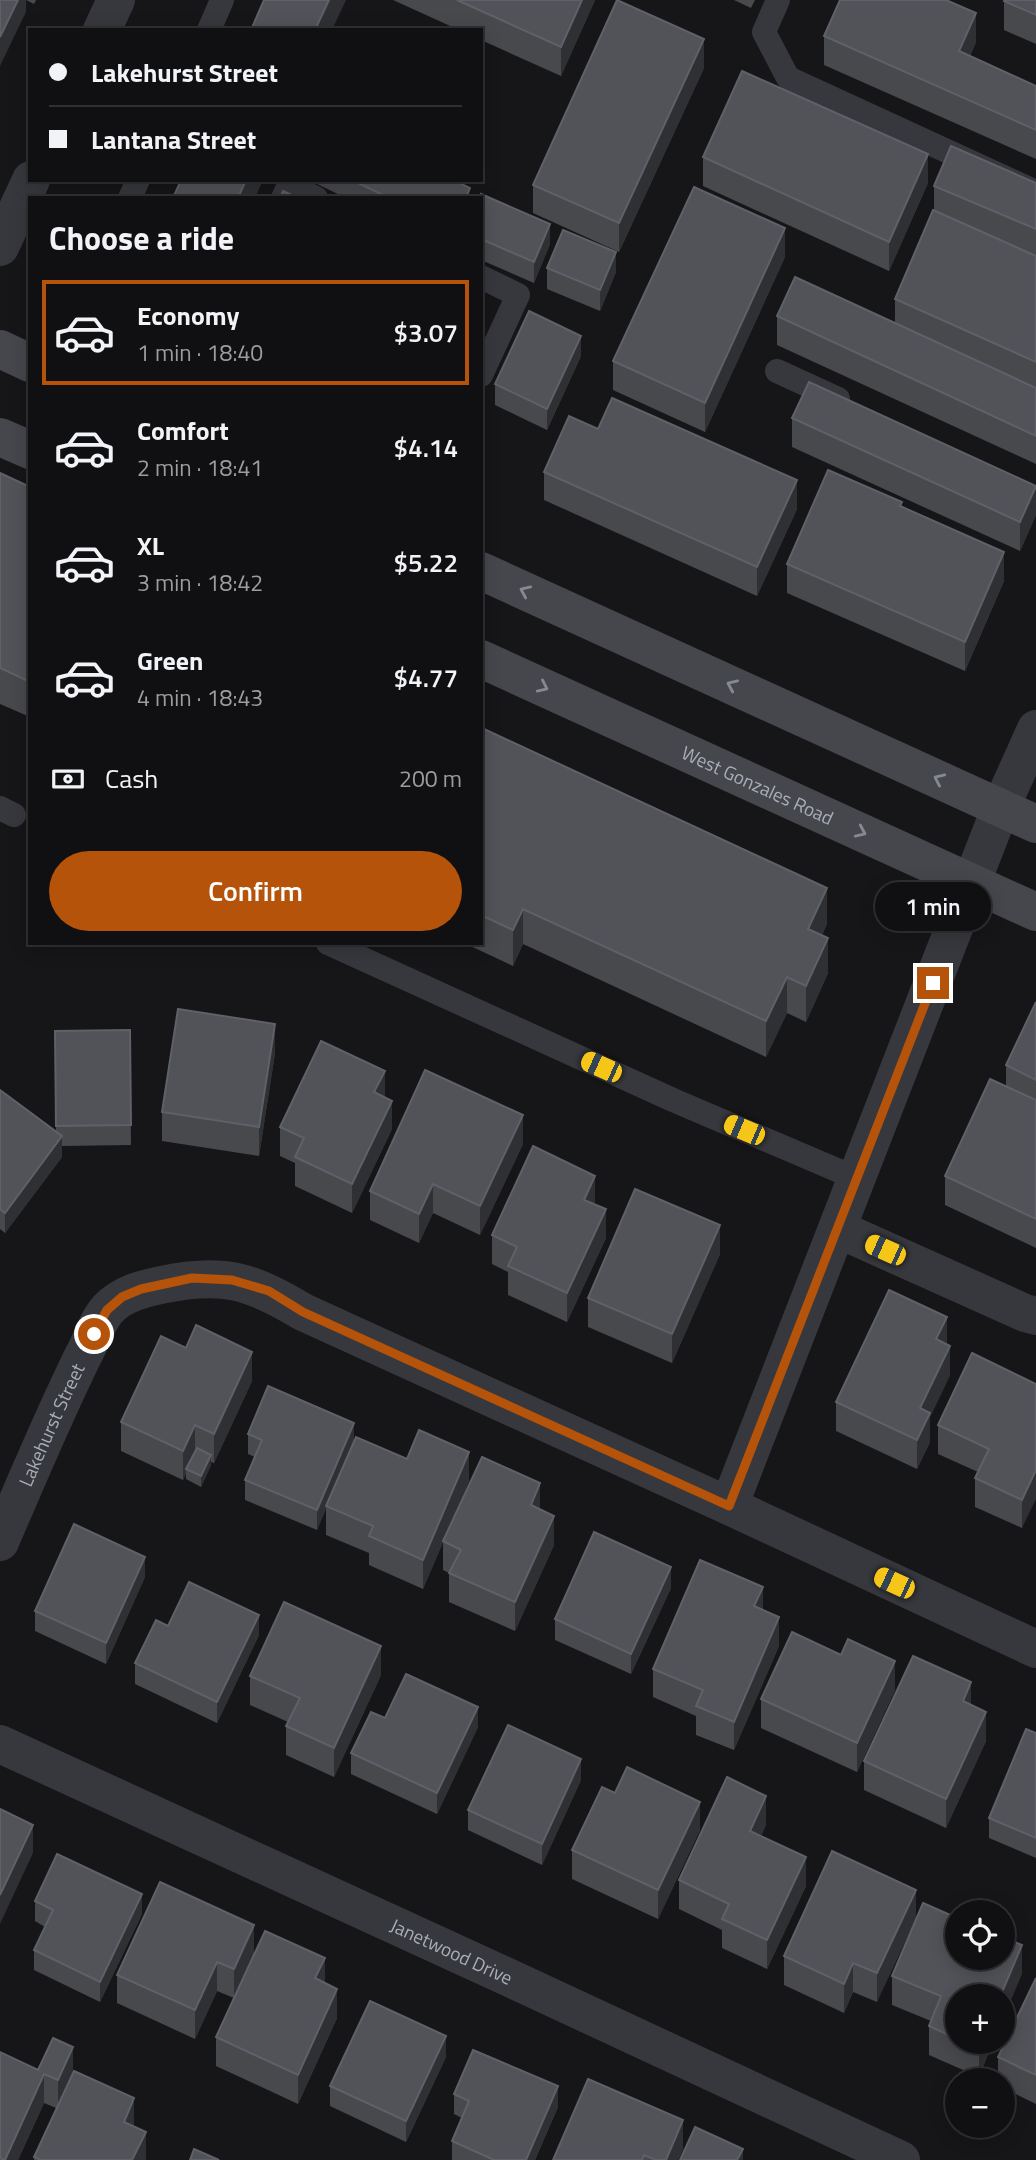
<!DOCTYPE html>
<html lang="en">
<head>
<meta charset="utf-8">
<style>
	body { margin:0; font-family:"Titillium Web",sans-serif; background:#19191b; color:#f1f3f6; height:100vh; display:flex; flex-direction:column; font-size:26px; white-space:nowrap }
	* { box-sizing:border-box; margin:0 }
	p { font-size:23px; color:#9c9d9f }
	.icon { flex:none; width:38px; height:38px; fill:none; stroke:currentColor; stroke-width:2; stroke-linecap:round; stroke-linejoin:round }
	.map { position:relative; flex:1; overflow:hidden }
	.drawer { position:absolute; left:28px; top:196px; width:455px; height:749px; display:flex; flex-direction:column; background:#101012; border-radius:0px; box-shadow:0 4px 18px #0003,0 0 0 2px #303032 }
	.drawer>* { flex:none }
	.hud { position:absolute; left:28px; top:28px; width:455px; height:154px; border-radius:0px; box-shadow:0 4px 18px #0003,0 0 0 2px #303032; display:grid; align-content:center; height:154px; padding:0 21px; background:#101012 }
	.controls { position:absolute; left:945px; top:1900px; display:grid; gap:14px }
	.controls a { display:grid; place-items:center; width:70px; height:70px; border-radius:50%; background:#101012; box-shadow:0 4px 18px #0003,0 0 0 2px #303032; font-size:35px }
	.end { position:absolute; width:32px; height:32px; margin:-16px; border:9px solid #b45309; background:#fff; box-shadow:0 0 0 4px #fff }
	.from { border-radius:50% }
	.bubble { position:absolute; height:49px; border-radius:24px; background:#101012; box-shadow:0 4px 18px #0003,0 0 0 2px #303032; font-size:23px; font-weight:600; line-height:49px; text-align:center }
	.car { position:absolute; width:21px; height:42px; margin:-21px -10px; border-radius:9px; box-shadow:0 0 5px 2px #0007; background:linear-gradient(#f5c518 24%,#345 0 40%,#f5c518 0 76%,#345 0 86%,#f5c518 0) }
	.hud b { display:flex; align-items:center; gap:24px; height:66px; font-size:26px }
	.hud b+b { border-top:2px solid #303032 }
	.hud i { width:18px; height:18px; background:#f1f3f6 }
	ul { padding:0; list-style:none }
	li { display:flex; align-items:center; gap:21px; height:105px; margin:0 14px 10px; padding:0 7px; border:4px solid transparent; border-radius:0px }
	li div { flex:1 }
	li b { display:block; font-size:26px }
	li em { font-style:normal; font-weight:600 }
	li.selected { border-color:#b45309 }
	li>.icon { width:63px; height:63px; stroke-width:1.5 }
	h2 { padding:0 21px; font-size:32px; line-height:84px }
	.pay { display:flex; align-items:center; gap:18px; height:77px; padding:0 21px; font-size:26px }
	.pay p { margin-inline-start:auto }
	.primary-button { display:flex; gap:14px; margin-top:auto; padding:14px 21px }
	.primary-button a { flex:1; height:80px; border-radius:42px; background:#b45309; color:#fff; font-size:28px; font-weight:600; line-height:80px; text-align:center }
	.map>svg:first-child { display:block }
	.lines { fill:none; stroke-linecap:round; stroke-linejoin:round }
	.service { stroke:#37383d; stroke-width:24 }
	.minor { stroke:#37383d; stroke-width:38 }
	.secondary { stroke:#45474d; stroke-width:38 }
	.wall { fill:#47494d }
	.shaded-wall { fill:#2f3033 }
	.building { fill:#525359; stroke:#5f6168; stroke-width:2 }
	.oneway { stroke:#858993 }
	.route { stroke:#b45309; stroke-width:9 }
	.labels { text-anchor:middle; stroke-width:5; stroke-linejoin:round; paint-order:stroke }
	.street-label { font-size:19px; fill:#a8adb8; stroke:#111113 }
</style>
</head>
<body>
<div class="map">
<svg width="1036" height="2160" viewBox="0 0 1036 2160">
	<rect width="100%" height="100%" fill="#161618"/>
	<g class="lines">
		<g class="service">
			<polyline points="778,0 764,32 788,78 1036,192"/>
			<polyline points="209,30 222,0"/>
			<polyline points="130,198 138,180"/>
			<polyline points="283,198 289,185 316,198"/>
			<polyline points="481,277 518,295 481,375"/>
			<polyline points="777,371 838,399"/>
			<polyline points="0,808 14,815"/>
			<polyline points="328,943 673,1100 858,1179"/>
		</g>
		<g class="minor">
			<polyline points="102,30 116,0"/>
			<polyline points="0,247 31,180"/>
			<polyline points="838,1229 1025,1313 1036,1316"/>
			<polyline points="729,1506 1001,807 1036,729"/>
			<path id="s1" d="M0,1542c27,-63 53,-125 83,-186 8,-14 14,-35 25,-47 14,-15 34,-20 53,-24 61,-13 89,-5 142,27l426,194 307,143"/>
			<path id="s2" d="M0,1744l527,242 374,174"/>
		</g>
		<g class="secondary">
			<polyline points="0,349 30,363"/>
			<polyline points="0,437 30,450"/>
			<polyline points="481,571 1036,824"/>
			<path id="s3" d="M481,659l555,253"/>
		</g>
	</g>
	<g class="wall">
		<polygon points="26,0 36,0 34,4"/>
		<polygon points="393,0 595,0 561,76 481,40 481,30 459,30"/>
		<polygon points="734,0 755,0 751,8"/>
		<polygon points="1036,0 1036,44 1004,30 1004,1"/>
		<polygon points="824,36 976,42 970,56 1036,86 1036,159 824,65"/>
		<polygon points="704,68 619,252 533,213 533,185"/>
		<polygon points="703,157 928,183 889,271 703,186"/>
		<polygon points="309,180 453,180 470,198 346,198"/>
		<polygon points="1036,183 1036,464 777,345 777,316 895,323 895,299 934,211 934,186"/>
		<polygon points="481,198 550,244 534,283 481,260"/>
		<polygon points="785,257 705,432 613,390 613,361"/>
		<polygon points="547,268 616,272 600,311 547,289"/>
		<polygon points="581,356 547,430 495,405 495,384"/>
		<polygon points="792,418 1036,515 1020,551 792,447"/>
		<polygon points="598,429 797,509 757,596 544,500 544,472"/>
		<polygon points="0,473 30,487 30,717 0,704"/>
		<polygon points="902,507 1004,581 965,671 787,593 787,564"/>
		<polygon points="481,734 827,924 822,935 828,973 806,1022 787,1013 766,1057 523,944 513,966 464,943 481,943"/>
		<polygon points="1036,1002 1036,1248 945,1205 945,1176 1006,1086 1006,1065"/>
		<polygon points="130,1030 131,1145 62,1146 62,1157 5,1233 0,1229 0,1090 56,1132 55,1031"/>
		<polygon points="275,1053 259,1156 162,1141 162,1112"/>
		<polygon points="385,1097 392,1129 352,1213 295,1186 295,1163 280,1156 280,1127"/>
		<polygon points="523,1144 480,1235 433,1213 419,1243 370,1220 370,1191"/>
		<polygon points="595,1205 606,1238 567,1322 508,1295 508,1272 492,1264 492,1235"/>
		<polygon points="720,1254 672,1363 588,1327 588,1298"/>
		<polygon points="947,1344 950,1375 930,1417 930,1442 917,1469 836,1431 836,1402"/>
		<polygon points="252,1381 214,1463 211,1462 211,1465 201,1487 186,1479 186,1473 183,1480 121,1451 121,1422"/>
		<polygon points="1036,1384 1022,1528 975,1507 975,1478 978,1472 938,1454 938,1425"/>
		<polygon points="248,1434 354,1441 469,1481 423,1589 369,1565 369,1553 326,1535 326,1508 317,1530 245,1500 245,1480 255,1457 248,1454"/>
		<polygon points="540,1510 554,1545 515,1631 449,1602 449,1573 443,1570 443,1541"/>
		<polygon points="145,1577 106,1664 35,1631 35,1611"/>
		<polygon points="671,1588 631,1674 555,1640 555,1619"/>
		<polygon points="763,1610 779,1646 734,1750 696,1735 696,1716 653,1697 653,1669"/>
		<polygon points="168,1626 259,1635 217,1723 135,1684 135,1663"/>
		<polygon points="381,1675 334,1777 286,1755 286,1726 288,1722 250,1705 250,1676"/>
		<polygon points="895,1690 857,1772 761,1728 761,1699"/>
		<polygon points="971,1705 986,1741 946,1828 864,1790 864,1761"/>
		<polygon points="385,1718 478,1727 437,1814 351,1774 351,1753"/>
		<polygon points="1036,1733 1036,1858 989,1838 989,1818"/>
		<polygon points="581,1780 542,1865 468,1830 468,1810"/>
		<polygon points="615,1793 700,1830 658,1919 572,1879 572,1850"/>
		<polygon points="766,1825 761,1836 806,1886 767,1969 722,1948 722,1930 679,1909 679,1880"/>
		<polygon points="916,1890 877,2002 853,1992 844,2013 784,1985 784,1956"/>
		<polygon points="35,1901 142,1914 100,2002 34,1970 34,1950 45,1927 35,1921"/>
		<polygon points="254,1954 234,1998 217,1991 195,2039 117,2003 117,1975"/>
		<polygon points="1022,1974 957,1997 957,2042 993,2042 979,2077 929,2055 929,2026 931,2021 892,2005 892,1976"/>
		<polygon points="1036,1978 1036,2104 1003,2088 1003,2081 998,2081 998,2057"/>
		<polygon points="325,1983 337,2018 298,2104 216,2066 216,2037"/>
		<polygon points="0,2052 38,2070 73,2072 134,2126 146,2160 34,2160 34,2157 56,2108 44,2103 18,2160 0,2160"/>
		<polygon points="446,2057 406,2142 330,2106 330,2086"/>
		<polygon points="454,2094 558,2107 535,2160 452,2160 452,2141 462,2118 454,2114"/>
		<polygon points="683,2149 678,2160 553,2160"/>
	</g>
	<g class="shaded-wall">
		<polygon points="18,0 26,0 26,12 0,66 0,37"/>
		<polygon points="329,0 346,0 332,30 315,30"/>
		<polygon points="582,0 595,0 561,76 561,47"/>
		<polygon points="976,13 976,42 959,80 959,51"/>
		<polygon points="704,39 704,68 619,252 619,223"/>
		<polygon points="928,154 928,183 889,271 889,242"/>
		<polygon points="246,180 263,180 255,198 238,198"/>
		<polygon points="550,224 550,244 534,283 534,262"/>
		<polygon points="785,228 785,257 705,432 705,403"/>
		<polygon points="616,252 616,272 600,311 600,290"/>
		<polygon points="581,336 581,356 547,430 547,409"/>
		<polygon points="797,480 797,509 757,596 757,567"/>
		<polygon points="1036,486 1036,515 1020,551 1020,522"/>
		<polygon points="1004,552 1004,581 965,671 965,642"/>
		<polygon points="827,888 827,924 808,964 808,929"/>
		<polygon points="523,909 523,944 513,966 513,930"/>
		<polygon points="828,938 828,973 806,1022 806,986"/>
		<polygon points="787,977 787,1013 766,1057 766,1021"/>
		<polygon points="275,1024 275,1053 259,1156 259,1127"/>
		<polygon points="385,1071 385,1100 374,1092"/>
		<polygon points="392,1101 392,1129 352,1213 352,1184"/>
		<polygon points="523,1115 523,1144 480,1235 480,1206"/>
		<polygon points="62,1136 62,1157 5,1233 5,1213"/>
		<polygon points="595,1176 595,1204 584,1200"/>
		<polygon points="433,1184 433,1213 419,1243 419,1214"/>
		<polygon points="606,1209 606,1238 567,1322 567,1293"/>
		<polygon points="720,1225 720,1254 672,1363 672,1334"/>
		<polygon points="947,1317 947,1346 936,1339"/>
		<polygon points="950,1346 950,1375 930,1417 930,1442 917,1469 917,1440 920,1408"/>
		<polygon points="252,1352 252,1381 214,1463 214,1434"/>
		<polygon points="354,1423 354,1443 317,1530 317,1510"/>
		<polygon points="195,1425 195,1454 186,1469 186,1472 183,1480 183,1451"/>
		<polygon points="469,1452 469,1481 423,1589 423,1560"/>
		<polygon points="211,1455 211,1465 201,1487 201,1476"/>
		<polygon points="1036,1470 1036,1499 1022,1528 1022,1500"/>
		<polygon points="540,1483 540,1512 531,1505"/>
		<polygon points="554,1516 554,1545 515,1631 515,1602"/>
		<polygon points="145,1557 145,1577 106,1664 106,1643"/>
		<polygon points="671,1567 671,1588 631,1674 631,1654"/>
		<polygon points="763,1587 763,1616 754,1606"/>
		<polygon points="259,1615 259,1635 217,1723 217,1702"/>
		<polygon points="779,1617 779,1646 734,1750 734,1722"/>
		<polygon points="381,1646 381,1675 334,1777 334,1748"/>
		<polygon points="895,1661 895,1690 857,1772 857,1743"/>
		<polygon points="971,1682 971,1711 963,1701"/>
		<polygon points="478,1707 478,1727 437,1814 437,1793"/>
		<polygon points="986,1712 986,1741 946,1828 946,1799"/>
		<polygon points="581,1759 581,1780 542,1865 542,1844"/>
		<polygon points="766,1796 766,1825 750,1859 750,1831"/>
		<polygon points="700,1802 700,1830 658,1919 658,1890"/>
		<polygon points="33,1825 33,1853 0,1924 0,1895"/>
		<polygon points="806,1857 806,1886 767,1969 767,1940"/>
		<polygon points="916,1890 916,1919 877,2002 877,1973"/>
		<polygon points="142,1894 142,1914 100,2002 100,1982"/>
		<polygon points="254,1925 254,1954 234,1998 234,1969"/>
		<polygon points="1022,1945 1022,1974 1003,2019 1003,1997 1000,1997"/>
		<polygon points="325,1958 325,1987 315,1978"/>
		<polygon points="217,1962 217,1991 195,2039 195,2010"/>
		<polygon points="853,1963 853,1992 844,2013 844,1984"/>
		<polygon points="337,1989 337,2018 298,2104 298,2075"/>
		<polygon points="446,2036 446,2057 406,2142 406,2121"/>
		<polygon points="981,2042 993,2042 979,2077 979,2048"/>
		<polygon points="73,2047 73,2076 58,2109 58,2080"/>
		<polygon points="44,2074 44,2103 18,2160 5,2160"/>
		<polygon points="558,2086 558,2107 535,2160 526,2160"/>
		<polygon points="134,2098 134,2127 124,2122"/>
		<polygon points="683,2120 683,2149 678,2160 666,2160"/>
		<polygon points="146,2132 146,2160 132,2160"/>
		<polygon points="743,2149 743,2160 737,2160"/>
	</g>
	<g class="building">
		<polygon points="0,0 18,0 0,37"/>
		<polygon points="264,0 329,0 315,30 251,30"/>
		<polygon points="457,0 582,0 561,47"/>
		<polygon points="617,0 704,39 619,223 533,185"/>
		<polygon points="840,0 946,0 976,13 959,51 1036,86 1036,130 824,36"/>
		<polygon points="1005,0 1036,0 1036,15 1004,1"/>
		<polygon points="742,71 928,154 889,242 703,157"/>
		<polygon points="951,146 1036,183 1036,229 934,186"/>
		<polygon points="181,180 246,180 238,198 173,198"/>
		<polygon points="352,180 453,180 470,188 466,198 389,198"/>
		<polygon points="694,187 785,228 705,403 613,361"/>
		<polygon points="283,191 298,198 280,198"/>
		<polygon points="481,194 550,224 534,262 481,239 481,198 480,198"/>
		<polygon points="933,210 1036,256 1036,362 895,299"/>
		<polygon points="563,230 616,252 600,290 547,268"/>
		<polygon points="795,277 1036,388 1036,436 777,316"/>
		<polygon points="529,311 581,336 547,409 495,384"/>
		<polygon points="809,382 1036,486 1020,522 792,418"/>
		<polygon points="612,398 797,480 757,567 544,472 569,416 598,429"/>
		<polygon points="828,470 902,502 900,506 1004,552 965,642 787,564"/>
		<polygon points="0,473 30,487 30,682 0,668"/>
		<polygon points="484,729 827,888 808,929 828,938 806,986 787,977 766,1021 523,909 513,930 481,915 481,734"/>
		<polygon points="1036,1002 1036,1080 1006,1065"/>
		<polygon points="178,1009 275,1024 259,1127 162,1112"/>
		<polygon points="130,1030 131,1125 56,1126 55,1031"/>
		<polygon points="321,1041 385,1071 374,1092 392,1101 352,1184 295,1157 304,1138 280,1127"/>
		<polygon points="425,1070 523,1115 480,1206 433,1184 419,1214 370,1191"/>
		<polygon points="990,1079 1036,1100 1036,1219 945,1176"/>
		<polygon points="0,1090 62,1136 5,1213 0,1209"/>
		<polygon points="533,1146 595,1176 584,1200 606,1209 567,1293 508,1266 517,1247 492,1235"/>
		<polygon points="635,1189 720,1225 672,1334 588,1298"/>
		<polygon points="889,1290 947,1317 936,1339 950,1346 920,1408 930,1413 917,1440 836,1402"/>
		<polygon points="196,1325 252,1352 214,1434 195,1425 183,1451 121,1422 161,1336 186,1348"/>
		<polygon points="972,1353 1036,1384 1036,1470 1022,1500 975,1478 989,1449 938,1425"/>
		<polygon points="268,1386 354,1423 317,1510 245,1480 262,1440 248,1434"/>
		<polygon points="419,1430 469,1452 423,1560 369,1536 373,1526 326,1506 356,1437 407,1459"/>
		<polygon points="197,1448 211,1455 201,1476 186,1469"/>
		<polygon points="482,1457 540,1483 531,1505 554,1516 515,1602 449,1573 461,1550 443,1541"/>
		<polygon points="74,1524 145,1557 106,1643 35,1611"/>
		<polygon points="594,1532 671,1567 631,1654 555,1619"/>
		<polygon points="700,1560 763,1587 754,1606 779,1617 734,1722 696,1706 703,1690 653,1669"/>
		<polygon points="189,1582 259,1615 217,1702 135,1663 156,1620 168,1626"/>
		<polygon points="284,1602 381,1646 334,1748 286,1726 300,1698 250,1676"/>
		<polygon points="792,1632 841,1655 848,1639 895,1661 857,1743 761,1699"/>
		<polygon points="913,1656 971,1682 963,1701 986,1712 946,1799 864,1761"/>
		<polygon points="406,1674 478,1707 437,1793 351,1753 371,1712 385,1718"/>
		<polygon points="508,1725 581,1759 542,1844 468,1810"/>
		<polygon points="1026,1729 1036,1733 1036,1838 989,1818"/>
		<polygon points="627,1767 700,1802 658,1890 572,1850 602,1787 615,1793"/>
		<polygon points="727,1777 766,1796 750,1831 806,1857 767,1940 722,1919 729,1904 679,1880"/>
		<polygon points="0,1809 33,1825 0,1895"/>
		<polygon points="832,1851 916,1890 877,1973 853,1963 844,1984 784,1956"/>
		<polygon points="57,1854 142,1894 100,1982 34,1950 53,1910 35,1901"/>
		<polygon points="160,1882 254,1925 234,1969 217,1962 195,2010 117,1975"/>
		<polygon points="923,1903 957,1918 957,1958 1003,1958 1003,1937 1022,1945 1000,1997 957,1997 957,2039 929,2026 941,1996 892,1976"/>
		<polygon points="265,1931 325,1958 315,1978 337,1989 298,2075 216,2037"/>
		<polygon points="1036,1978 1036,2075 998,2057"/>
		<polygon points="370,2001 446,2036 406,2121 330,2086"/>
		<polygon points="53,2038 73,2047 58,2080 44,2074 5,2160 4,2160 0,2158 0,2052 38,2070"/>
		<polygon points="966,2042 981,2042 979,2048"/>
		<polygon points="473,2050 558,2086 526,2160 494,2160 452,2141 469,2101 454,2094"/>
		<polygon points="74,2071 134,2098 124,2122 146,2132 132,2160 41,2160 34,2157"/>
		<polygon points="588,2079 683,2120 666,2160 656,2160 644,2155 642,2160 553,2160"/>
		<polygon points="695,2127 743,2149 737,2160 680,2160"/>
		<polygon points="194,2149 219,2160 190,2160"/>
	</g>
	<defs><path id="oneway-chevron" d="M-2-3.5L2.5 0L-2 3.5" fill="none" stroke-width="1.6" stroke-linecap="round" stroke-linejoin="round" transform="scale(1.75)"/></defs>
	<g class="oneway">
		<use href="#oneway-chevron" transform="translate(525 591) rotate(-156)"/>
		<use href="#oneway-chevron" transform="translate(732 685) rotate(-156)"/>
		<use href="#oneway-chevron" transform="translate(543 687) rotate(25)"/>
		<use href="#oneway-chevron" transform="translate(939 779) rotate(-155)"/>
		<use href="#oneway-chevron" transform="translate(861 832) rotate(24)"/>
	</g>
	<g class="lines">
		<polyline class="route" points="94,1334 107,1310 122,1297 141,1289 192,1278 232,1280 269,1291 303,1312 729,1506 933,983"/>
	</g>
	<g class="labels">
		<g class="street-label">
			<text dy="7" stroke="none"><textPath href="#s3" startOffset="304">West Gonzales Road</textPath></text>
			<text dy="7" stroke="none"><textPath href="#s1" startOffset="128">Lakehurst Street</textPath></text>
			<text dy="7" stroke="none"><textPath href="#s2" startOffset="497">Janetwood Drive</textPath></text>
		</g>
	</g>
</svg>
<div class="controls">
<a><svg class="icon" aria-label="locate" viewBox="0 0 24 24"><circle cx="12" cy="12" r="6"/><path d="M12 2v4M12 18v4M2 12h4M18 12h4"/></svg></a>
<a>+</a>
<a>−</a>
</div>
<i class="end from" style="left:94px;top:1334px"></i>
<i class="end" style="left:933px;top:983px"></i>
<div class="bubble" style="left:875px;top:882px;width:116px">1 min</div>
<i class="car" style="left:601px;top:1067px;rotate:294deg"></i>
<i class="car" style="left:744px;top:1130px;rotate:293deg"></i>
<i class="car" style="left:885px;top:1250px;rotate:294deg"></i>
<i class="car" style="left:894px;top:1583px;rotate:295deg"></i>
<div class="hud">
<b><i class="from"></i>Lakehurst Street</b>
<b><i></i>Lantana Street</b>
</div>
<section class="drawer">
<h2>Choose a ride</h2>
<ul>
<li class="selected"><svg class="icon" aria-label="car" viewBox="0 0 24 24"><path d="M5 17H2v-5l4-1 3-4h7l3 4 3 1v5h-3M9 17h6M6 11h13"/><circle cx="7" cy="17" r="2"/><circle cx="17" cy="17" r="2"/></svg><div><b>Economy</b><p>1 min · 18:40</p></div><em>$3.07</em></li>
<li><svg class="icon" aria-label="car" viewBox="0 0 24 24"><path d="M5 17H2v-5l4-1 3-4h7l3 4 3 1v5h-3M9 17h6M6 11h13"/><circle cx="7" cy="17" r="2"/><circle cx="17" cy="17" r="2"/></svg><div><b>Comfort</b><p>2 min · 18:41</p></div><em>$4.14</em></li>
<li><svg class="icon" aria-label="car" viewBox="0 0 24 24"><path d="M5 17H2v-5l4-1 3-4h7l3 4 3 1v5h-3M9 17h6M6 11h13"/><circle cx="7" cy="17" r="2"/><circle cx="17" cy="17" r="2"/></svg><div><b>XL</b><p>3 min · 18:42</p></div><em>$5.22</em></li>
<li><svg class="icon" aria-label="car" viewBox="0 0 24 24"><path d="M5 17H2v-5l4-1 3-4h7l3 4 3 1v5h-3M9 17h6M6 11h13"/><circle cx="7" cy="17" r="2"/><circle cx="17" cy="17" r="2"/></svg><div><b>Green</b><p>4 min · 18:43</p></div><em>$4.77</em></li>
</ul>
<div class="pay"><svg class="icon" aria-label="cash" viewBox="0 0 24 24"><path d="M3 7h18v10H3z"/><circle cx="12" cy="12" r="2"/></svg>Cash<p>200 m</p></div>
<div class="primary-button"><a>Confirm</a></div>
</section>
</div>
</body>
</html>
